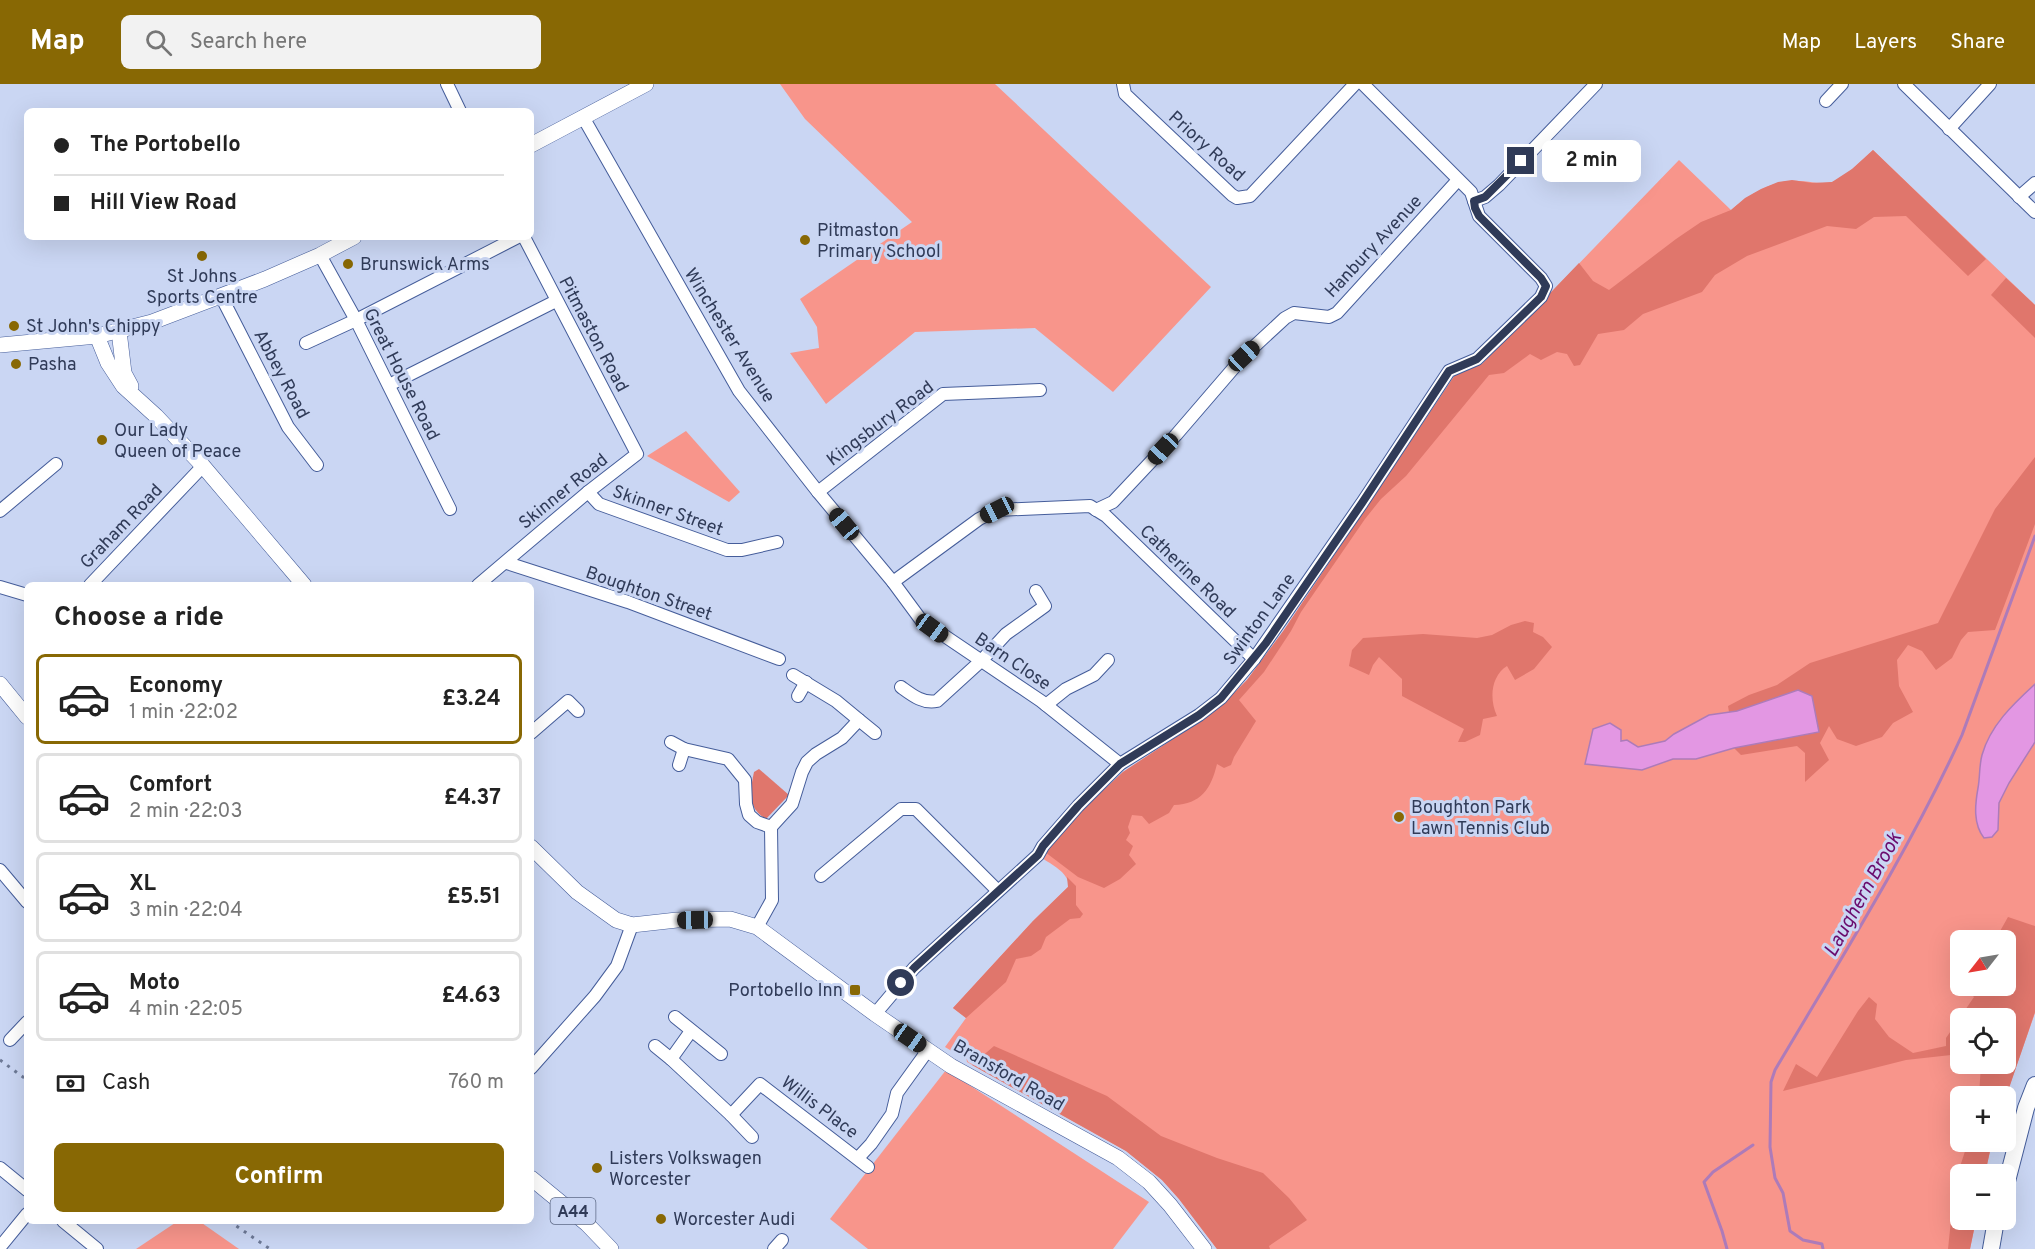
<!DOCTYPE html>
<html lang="en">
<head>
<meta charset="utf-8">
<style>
	body { margin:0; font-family:Overpass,sans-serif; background:#f2f2f2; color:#222; height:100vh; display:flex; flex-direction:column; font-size:22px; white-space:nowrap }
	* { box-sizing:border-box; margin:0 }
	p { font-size:20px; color:#767676 }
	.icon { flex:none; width:33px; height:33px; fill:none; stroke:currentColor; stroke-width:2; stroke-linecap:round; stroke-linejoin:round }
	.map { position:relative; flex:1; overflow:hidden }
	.panel { position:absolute; left:24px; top:498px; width:510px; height:642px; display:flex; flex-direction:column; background:#fff; border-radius:9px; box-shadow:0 6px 24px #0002 }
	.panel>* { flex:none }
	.banner { position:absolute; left:24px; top:24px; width:510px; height:132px; border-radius:9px; box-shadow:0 6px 24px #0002; display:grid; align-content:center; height:132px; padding:0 30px; background:#fff }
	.needle { width:39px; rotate:239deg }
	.buttons { position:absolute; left:1950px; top:846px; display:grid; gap:12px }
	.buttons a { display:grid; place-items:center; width:66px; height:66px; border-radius:9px; background:#fff; box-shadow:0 6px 24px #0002; font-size:30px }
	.end { position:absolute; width:27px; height:27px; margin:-14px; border:8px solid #303b58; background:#fff; box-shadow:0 0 0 3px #fff }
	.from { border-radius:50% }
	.bubble { position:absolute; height:42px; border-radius:9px; background:#fff; box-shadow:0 6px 24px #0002; font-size:20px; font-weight:700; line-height:42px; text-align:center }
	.car { position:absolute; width:18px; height:36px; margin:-18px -9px; border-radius:8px; box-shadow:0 0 4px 2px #0007; background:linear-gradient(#222 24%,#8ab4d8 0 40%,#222 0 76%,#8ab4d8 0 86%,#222 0) }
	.banner b { display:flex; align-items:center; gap:21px; height:57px; font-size:22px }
	.banner b+b { border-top:2px solid #e0e0e0 }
	.banner i { width:15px; height:15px; background:#222 }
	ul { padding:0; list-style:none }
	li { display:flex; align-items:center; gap:18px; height:90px; margin:0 12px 9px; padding:0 18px; border:3px solid #e0e0e0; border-radius:9px }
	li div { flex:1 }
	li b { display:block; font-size:22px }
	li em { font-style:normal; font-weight:700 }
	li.active { border-color:#886804 }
	li>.icon { width:54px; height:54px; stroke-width:1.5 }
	h2 { padding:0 30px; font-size:27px; line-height:72px }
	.pay { display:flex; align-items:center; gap:15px; height:66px; padding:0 30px; font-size:22px }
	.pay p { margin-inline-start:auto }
	.action { display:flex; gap:12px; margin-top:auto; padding:12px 30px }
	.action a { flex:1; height:69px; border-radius:9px; background:#886804; color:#fff; font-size:24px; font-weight:700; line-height:69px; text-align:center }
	header { display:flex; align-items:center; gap:36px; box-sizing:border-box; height:84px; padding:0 30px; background:#886804; color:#fff }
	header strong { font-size:28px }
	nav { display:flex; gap:33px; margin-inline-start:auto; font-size:21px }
	.search { width:420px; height:54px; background:#f2f2f2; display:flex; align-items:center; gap:15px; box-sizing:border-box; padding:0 21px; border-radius:9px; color:#767676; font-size:22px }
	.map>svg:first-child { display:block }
	.green { fill:#f8958b; fill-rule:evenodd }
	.forest { fill:#e0766c }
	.water { fill:#e397e3; stroke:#ad7bb9; stroke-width:1.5 }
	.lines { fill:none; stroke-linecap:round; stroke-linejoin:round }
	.stream { stroke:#ad7bb9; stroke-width:3 }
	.minor-casing { stroke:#455d9a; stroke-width:14 }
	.major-casing { stroke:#455d9a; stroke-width:16 }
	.highway-casing { stroke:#455d9a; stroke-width:18 }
	.minor { stroke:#fff; stroke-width:12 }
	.major { stroke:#fff; stroke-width:15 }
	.highway { stroke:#fff; stroke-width:16 }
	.rail { stroke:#6d7996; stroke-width:3; stroke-dasharray:3 6; stroke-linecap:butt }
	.route { stroke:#303b58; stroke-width:8 }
	.poi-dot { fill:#886804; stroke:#cad6f3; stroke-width:2 }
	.labels { text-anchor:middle; stroke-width:6; stroke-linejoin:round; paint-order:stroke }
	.shield { fill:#cad6f3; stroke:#5e6a86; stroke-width:1.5 }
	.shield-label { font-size:16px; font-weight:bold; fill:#303b58 }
	.street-label { font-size:18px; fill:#303b58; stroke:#cad6f3 }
	.poi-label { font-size:18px; fill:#303b58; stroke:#cad6f3; text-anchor:start }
	.water-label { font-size:20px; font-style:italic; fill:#6a0b6d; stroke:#cad6f3 }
</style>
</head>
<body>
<header>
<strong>Map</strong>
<div class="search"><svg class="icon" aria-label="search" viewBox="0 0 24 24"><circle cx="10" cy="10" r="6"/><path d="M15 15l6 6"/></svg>Search here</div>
<nav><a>Map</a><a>Layers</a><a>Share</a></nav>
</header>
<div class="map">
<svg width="2035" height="1165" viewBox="0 0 2035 1165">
	<rect width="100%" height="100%" fill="#cad6f3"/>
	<g class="green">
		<polygon points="780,0 995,0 1211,203 1113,308 1035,244 915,248 826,320 790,269 819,264 817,243 800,215 912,138 805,35"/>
		<path d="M1873,66l162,155v708l-29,83h-46v46h32l-7,32h-25v46h16l-6,29h-753l-38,-50 -17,-19 -36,-29 -159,-89 -1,-6 -8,-4 -3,1 -10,-6 21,-29 -13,-10 80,-87 36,-35c-1,-14 -17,-21 -27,-28l3,-6 37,-42 41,-38 79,-52 25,-20 20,-20 37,-50 171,-255 27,-11 197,-204 52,50c19,-16 42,-31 68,-29 10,0 22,4 33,1 13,-4 30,-22 41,-32zM1960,856h46v46h-46zM1960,934h46v46h-46z"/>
		<polygon points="686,347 740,408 729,418 647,372"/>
		<polygon points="946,986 1149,1118 1113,1165 868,1165 830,1135"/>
		<polygon points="178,1137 199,1137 239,1165 136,1165"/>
	</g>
	<g class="forest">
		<path d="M1873,66l113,109 -18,17 -62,-60 -32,1 -18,12 -29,-3 -80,30 -32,19 -13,17 -59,22 -19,16 -26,4 -18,31 -6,1 -7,-12 -10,-2 -16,8 -11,-6 -26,19 -15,2 -83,101 -25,23 -16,20 -64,93 -10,19 -27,41 -25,28 17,21 -22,36 -3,8 -7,3 -7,-4c-6,25 -16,40 -43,41l-5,8 -20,11 -7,-8 -10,-1 -4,12 2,6 -4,7 7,6 -4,9 7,9 -16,15 -16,9 -26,-11 -33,-25 37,-42 41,-38 79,-52 25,-20 20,-20 37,-50 171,-255 27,-11 97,-101 14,18 16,9 67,-51 25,-17 30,-12 14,-12 16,-9 17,-7 14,-2 20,3 20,-1 20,-13z"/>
		<polygon points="2006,194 2035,221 2035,254 1991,211"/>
		<polygon points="2035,373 2035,440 1995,546 1968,548 1961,556 1952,574 1936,586 1922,567 1908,561 1897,576 1899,602 1913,628 1893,639 1882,653 1856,662 1837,655 1829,642 1820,659 1829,676 1805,698 1805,669 1797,662 1741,671 1734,664 1818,648 1798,606 1737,627 1729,628 1728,622 1749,611 1777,601 1810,579 1938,539 1995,425"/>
		<path d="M1525,537l9,2 -1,9 10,5 9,10 -18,22 -19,11 -8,-14c-16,10 -18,33 -10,50l-14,3 -3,16 -15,7h-7l6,-13 -62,-33v-17l-23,-22 -6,8 -4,10 -20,-9 3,-16 11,-12 60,-4 54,4 15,-3 19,-10z"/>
		<path d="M759,685l30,26 -23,24c-19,-11 -16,-28 -12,-47z"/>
		<polygon points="1067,793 1076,802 1076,821 1083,830 1080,834 1070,835 1046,853 1041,865 1031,872 1016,875 1006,898 966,934 953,924 1033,837 1068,803"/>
		<polygon points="2008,833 2035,842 2035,928 2006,1013 1979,1012 1981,980 2006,980 2006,934 1960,934 1960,970 1906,976 1783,1007 1796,980 1817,993 1858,927 1869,913 1877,920 1875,935 1889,953 1913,969 1946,962 1946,954 1974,913 1966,905 1967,902 2006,902 2006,856 1995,856"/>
		<polygon points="994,962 1107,1012 1161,1052 1217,1074 1263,1089 1289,1114 1307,1136 1269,1162 1270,1165 1217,1165 1179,1115 1162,1096 1126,1067 972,981"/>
		<polygon points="1968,1058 1992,1058 1985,1090 1960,1090 1960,1136 1976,1136 1970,1165 1948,1165 1955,1098"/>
	</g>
	<g class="water">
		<path d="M2035,600v58l-26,41 -10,20 -1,27 -6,7 -8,1c-11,-14 -9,-33 -6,-50 2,-10 1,-22 4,-33 8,-29 31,-51 53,-71z"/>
		<polygon points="1798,606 1812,612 1819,648 1734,664 1696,675 1673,675 1642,686 1585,680 1593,645 1610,639 1621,646 1621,657 1627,656 1638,663 1665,657 1674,650 1709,631 1737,627"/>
	</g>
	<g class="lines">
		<g class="stream">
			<polyline points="1727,1165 1722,1147 1704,1098 1713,1088 1753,1061"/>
			<path d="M1823,1165l-1,-5 -19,-4 -13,-9 -7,-38 -8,-15 -5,-31 1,-65 4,-12c65,-110 134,-219 187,-335l73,-199"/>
		</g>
		<g class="minor-casing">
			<g id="minor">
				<polyline points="447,0 460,27"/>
				<polyline points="1123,0 1125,10 1232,111 1237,114 1250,112 1355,0"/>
				<polyline points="1904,0 2035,128"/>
				<polyline points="1826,17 1842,0"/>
				<polyline points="583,33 739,307 818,408 893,498 921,536 1041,617 1120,680"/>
				<polyline points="1949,45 1990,0"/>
				<polyline points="2019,113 2035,99"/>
				<polyline points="1474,117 1485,113 1499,101 1596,0"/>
				<polyline points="320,171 356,236 450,425"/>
				<polyline points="221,212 288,343 317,381"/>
				<polyline points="306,259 356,236 518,153"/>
				<polyline points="389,301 556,217"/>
				<polyline points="588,408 599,420 727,466 742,466 777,458"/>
				<polyline points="818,408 943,310 1040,306"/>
				<polyline points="1096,426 1113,418 1176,351 1244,272 1285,234 1294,229 1329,233 1337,229 1458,96"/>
				<polyline points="0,427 56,380"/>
				<polyline points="507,479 628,518 779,575"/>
				<polyline points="893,498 979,435 997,426 1090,422 1106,432 1254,575"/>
				<polyline points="90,501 203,382"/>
				<polyline points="478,501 588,408 637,370 524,153"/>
				<polyline points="0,503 27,511"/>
				<path d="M901,603c11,8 22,17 36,14l45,-41 24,-26 39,-28 -9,-15"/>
				<polyline points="798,612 806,598"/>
				<polyline points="1046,621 1066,605 1094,591 1108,576"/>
				<polyline points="859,636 875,649"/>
				<polyline points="531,649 568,617 578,627"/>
				<polyline points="671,658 684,665 728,675 745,696 746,720 749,731 757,738 771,743"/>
				<polyline points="679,681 684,665"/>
				<polyline points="0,786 27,818"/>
				<polyline points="821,792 901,725 916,725 998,807"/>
				<polyline points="757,843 772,816 771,743 792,720 802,688 807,678 816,670 842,654 859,636 836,617 793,591"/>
				<polyline points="875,930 914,884 1038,771 1043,762 1078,722 1120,680 1199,631 1221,614 1254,575 1362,419 1449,287 1477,275 1541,213 1546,202 1541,194 1479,132 1471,108 1363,0"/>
				<polyline points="675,933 721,970"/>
				<polyline points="691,947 671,975 731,1031 760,1000 868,1083"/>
				<polyline points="10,956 27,938"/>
				<polyline points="655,962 671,975"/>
				<polyline points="531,984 595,912 617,882 632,841"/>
				<polyline points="731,1031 752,1053"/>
				<polyline points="858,1074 871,1060 892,1030 897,1009 928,966"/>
				<polyline points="0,1084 27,1106"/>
				<polyline points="63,1137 97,1165"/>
				<polyline points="0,1163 27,1130"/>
				<polyline points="774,1165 782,1156"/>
			</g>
		</g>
		<g class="major-casing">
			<g id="major">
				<polyline points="531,61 646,0"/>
				<polyline points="119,247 124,289 131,302"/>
				<polyline points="97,252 108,279 123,302 156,332 203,382 304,501"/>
				<polyline points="0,261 97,252 152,238 265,195 320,171 354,153"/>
				<polyline points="0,600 27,633"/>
				<polyline points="531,763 577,808 616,836 632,841 677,836 730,835 757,843 875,930 951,982 1118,1074 1149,1098 1170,1121 1204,1165"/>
				<polyline points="531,1094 587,1140 611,1165"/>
			</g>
		</g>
		<g class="highway-casing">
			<g id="highway">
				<polyline points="2006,1101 2026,1024 2035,1001"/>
				<polyline points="1991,1165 1996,1136"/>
			</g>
		</g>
		<use href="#minor" class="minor"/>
		<use href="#major" class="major"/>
		<use href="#highway" class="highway"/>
		<g class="rail">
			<polyline points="0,976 27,996"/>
			<polyline points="229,1137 270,1165"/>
		</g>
	</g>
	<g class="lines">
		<polyline class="route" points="901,899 914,884 1038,771 1043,762 1078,722 1120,680 1199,631 1221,614 1266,559 1362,419 1449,287 1477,275 1541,213 1546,202 1541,194 1479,132 1475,124 1474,117 1485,113 1521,77"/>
	</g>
	<g class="poi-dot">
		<circle cx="805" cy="156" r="6"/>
		<circle cx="202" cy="172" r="6"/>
		<circle cx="348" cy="180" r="6"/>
		<circle cx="14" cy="242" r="6"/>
		<circle cx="16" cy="280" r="6"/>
		<circle cx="102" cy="356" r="6"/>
		<circle cx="1399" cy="733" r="6"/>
		<rect x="849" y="900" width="12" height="12" rx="3"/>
		<circle cx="597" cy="1084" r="6"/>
		<circle cx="661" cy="1135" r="6"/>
	</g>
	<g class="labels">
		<rect class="shield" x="550.5" y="1114" width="45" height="26" rx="4.5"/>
		<g class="shield-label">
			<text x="573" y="1133">A44</text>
		</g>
		<g class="street-label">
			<text transform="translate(1207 62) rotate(42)" y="6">Priory Road</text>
			<text transform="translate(1373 162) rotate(-47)" y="6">Hanbury Avenue</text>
			<text transform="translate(594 250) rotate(62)" y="6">Pitmaston Road</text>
			<text transform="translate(730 251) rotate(58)" y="6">Winchester Avenue</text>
			<text transform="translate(282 290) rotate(62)" y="6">Abbey Road</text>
			<text transform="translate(402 290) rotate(63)" y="6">Great House Road</text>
			<text transform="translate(880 339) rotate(-37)" y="6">Kingsbury Road</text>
			<text transform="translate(563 407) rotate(-39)" y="6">Skinner Road</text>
			<text transform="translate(668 426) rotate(20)" y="6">Skinner Street</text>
			<text transform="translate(121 442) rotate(-46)" y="6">Graham Road</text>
			<text transform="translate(1188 487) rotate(44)" y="6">Catherine Road</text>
			<text transform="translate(649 509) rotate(19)" y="6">Boughton Street</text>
			<text transform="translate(1259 535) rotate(-54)" y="6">Swinton Lane</text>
			<text transform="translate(1013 577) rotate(34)" y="6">Barn Close</text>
			<text transform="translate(1009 991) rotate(30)" y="6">Bransford Road</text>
			<text transform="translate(820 1023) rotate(37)" y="6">Willis Place</text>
		</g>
		<g class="poi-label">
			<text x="817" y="152">Pitmaston<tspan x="817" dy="21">Primary School</tspan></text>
			<text x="360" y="186">Brunswick Arms</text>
			<text x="202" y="198" text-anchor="middle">St Johns<tspan x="202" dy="21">Sports Centre</tspan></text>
			<text x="26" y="248">St John's Chippy</text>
			<text x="28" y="286">Pasha</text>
			<text x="114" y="352">Our Lady<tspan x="114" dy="21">Queen of Peace</tspan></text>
			<text x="1411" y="729">Boughton Park<tspan x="1411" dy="21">Lawn Tennis Club</tspan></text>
			<text x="843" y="912" text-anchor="end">Portobello Inn</text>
			<text x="609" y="1080">Listers Volkswagen<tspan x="609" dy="21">Worcester</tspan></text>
			<text x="673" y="1141">Worcester Audi</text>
		</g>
		<g class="water-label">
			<text transform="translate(1862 810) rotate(-61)" y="7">Laughern Brook</text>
		</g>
	</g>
</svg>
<div class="buttons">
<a><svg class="needle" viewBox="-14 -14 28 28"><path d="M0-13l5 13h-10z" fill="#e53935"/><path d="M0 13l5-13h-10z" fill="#767676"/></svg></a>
<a><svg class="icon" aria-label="locate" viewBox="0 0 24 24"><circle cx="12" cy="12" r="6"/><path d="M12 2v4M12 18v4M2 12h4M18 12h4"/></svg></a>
<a>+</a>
<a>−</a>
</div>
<i class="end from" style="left:901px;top:899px"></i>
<i class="end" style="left:1521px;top:77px"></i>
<div class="bubble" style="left:1542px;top:56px;width:99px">2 min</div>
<i class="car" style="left:1244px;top:272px;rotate:47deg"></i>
<i class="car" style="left:1163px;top:365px;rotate:223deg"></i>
<i class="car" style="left:997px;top:426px;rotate:243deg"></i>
<i class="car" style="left:844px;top:440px;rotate:320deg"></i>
<i class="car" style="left:932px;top:544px;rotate:126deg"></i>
<i class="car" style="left:695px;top:836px;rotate:269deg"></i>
<i class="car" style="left:910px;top:954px;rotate:125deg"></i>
<div class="banner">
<b><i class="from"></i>The Portobello</b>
<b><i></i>Hill View Road</b>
</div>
<section class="panel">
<h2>Choose a ride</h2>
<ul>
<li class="active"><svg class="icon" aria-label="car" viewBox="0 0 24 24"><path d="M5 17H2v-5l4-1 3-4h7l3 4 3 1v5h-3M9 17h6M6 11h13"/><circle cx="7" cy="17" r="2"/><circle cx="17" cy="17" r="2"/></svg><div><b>Economy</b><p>1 min · 22:02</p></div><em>£3.24</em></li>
<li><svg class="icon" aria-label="car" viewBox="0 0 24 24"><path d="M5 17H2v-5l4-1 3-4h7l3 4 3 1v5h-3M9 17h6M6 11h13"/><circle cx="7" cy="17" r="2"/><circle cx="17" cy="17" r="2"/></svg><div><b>Comfort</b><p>2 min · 22:03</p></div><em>£4.37</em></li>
<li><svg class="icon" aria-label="car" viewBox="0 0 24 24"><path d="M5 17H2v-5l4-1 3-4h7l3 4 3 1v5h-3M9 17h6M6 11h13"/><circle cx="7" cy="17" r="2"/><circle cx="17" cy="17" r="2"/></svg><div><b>XL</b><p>3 min · 22:04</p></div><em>£5.51</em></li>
<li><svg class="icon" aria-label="car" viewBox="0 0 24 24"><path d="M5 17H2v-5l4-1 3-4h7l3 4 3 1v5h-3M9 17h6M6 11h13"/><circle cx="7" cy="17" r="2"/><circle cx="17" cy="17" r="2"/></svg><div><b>Moto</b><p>4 min · 22:05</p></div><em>£4.63</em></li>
</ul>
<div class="pay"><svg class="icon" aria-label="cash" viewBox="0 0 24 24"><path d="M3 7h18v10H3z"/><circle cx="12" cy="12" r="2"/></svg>Cash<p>760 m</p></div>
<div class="action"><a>Confirm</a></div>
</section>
</div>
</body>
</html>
